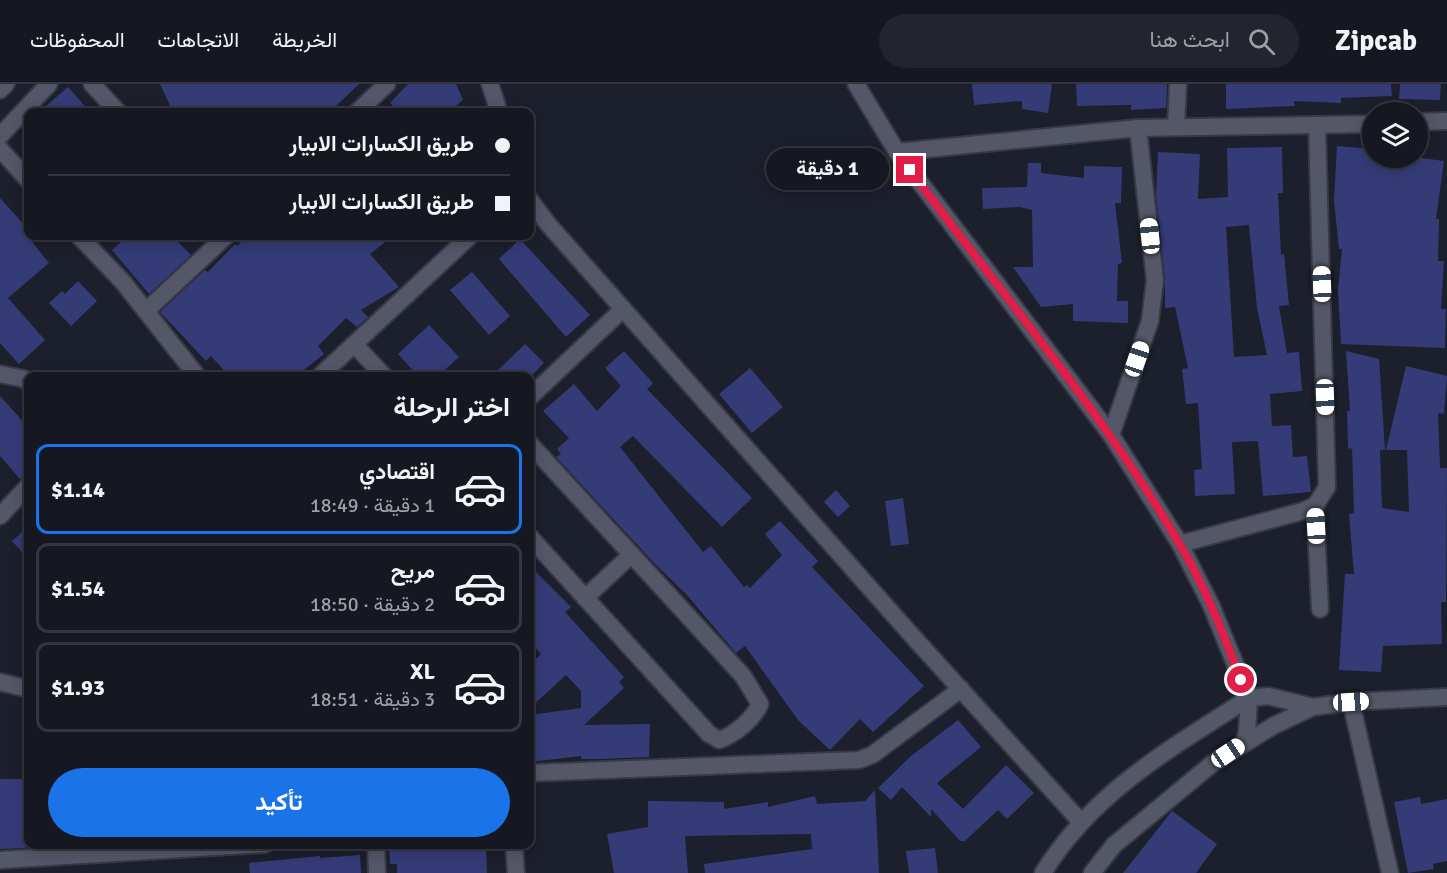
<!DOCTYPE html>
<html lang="ar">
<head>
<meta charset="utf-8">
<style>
	body { margin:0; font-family:Signika,Vazirmatn,sans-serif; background:#22242e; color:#f1f3f6; direction:rtl; height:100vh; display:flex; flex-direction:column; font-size:22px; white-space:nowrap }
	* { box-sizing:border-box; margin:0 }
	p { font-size:20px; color:#9d9fa5 }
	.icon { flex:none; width:33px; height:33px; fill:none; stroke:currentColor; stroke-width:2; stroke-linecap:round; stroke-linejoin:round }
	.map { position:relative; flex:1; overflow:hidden; direction:ltr }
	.drawer { position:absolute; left:24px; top:288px; width:510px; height:477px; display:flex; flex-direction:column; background:#151721; border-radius:12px; box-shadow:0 3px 15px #0003,0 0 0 2px #34363f; direction:rtl }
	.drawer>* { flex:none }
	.top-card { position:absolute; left:24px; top:24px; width:510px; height:132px; border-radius:12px; box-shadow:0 3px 15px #0003,0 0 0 2px #34363f; direction:rtl; display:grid; align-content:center; height:132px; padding:0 24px; background:#151721 }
	.buttons { position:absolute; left:1362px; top:18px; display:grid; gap:12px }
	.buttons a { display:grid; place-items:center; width:66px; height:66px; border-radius:50%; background:#151721; box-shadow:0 3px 15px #0003,0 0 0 2px #34363f; font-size:30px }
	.end { position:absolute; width:27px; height:27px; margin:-14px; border:8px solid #e11d48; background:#fff; box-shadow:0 0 0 3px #fff }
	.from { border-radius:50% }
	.bubble { position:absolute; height:42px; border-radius:21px; background:#151721; box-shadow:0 3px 15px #0003,0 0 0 2px #34363f; font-size:20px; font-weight:700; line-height:42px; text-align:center; direction:rtl }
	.car { position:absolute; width:18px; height:36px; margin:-18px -9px; border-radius:8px; box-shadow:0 0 4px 2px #0007; background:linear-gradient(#fff 24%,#345 0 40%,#fff 0 76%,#345 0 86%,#fff 0) }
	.top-card b { display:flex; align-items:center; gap:21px; height:57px; font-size:22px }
	.top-card b+b { border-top:2px solid #34363f }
	.top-card i { width:15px; height:15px; background:#f1f3f6 }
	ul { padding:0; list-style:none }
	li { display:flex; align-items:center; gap:18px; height:90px; margin:0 12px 9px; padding:0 12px; border:3px solid #34363f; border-radius:12px }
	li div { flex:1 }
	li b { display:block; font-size:22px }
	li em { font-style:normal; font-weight:700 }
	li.current { border-color:#1a73e8 }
	li>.icon { width:54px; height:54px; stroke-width:1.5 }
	h2 { padding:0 24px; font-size:27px; line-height:72px }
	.primary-button { display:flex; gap:12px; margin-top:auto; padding:12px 24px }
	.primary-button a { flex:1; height:69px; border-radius:36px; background:#1a73e8; color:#fff; font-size:24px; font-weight:700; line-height:69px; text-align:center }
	header { display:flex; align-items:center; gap:36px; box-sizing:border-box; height:84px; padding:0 30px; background:#151721; border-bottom:2px solid #34363f }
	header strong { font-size:28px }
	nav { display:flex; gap:33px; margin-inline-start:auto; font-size:21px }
	.search { width:420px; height:54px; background:#22242e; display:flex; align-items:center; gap:15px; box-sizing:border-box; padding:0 21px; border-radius:33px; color:#9d9fa5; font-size:22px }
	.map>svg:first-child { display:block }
	.building { fill:#353b77; fill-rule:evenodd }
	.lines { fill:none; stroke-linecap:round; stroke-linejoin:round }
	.minor-casing { stroke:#383945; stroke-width:20 }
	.tertiary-casing { stroke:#383945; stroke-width:20 }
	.minor { stroke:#535767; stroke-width:16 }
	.tertiary { stroke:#535767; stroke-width:16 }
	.route { stroke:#e11d48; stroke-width:8 }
</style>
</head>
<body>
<header>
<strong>Zipcab</strong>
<div class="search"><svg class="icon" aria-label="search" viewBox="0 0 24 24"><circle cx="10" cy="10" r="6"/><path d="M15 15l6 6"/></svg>ابحث هنا</div>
<nav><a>الخريطة</a><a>الاتجاهات</a><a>المحفوظات</a></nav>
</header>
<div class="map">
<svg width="1447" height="789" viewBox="0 0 1447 789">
	<rect width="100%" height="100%" fill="#1c1f2c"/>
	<g class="building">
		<polygon points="160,0 359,0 336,22 324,28 173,28"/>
		<polygon points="408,0 456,0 463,16 448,28 399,28 390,19"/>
		<polygon points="972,0 1052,0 1048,29 1022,25 1022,17 974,21"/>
		<polygon points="1076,0 1167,0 1166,24 1131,26 1131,21 1077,22"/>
		<polygon points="1226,0 1391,0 1392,12 1341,14 1341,19 1294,17 1295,22 1226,25"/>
		<polygon points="1400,0 1441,0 1440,16 1399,15"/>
		<polygon points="68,3 90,28 39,28"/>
		<polygon points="1337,62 1372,65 1372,74 1422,74 1444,77 1436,135 1439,135 1438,177 1444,177 1441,225 1446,225 1445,264 1341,260 1338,207 1342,165 1339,165 1334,117"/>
		<path d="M1282,63l1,46h-5l3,62 3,-1 5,51 -10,1 8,47 12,-1 3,39 -32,3 2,32 19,-1 2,32 14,-1 4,36 -48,4 -5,-55 -26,1 3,52 -40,2 -1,-26 8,-1 -4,-66 -12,1 -4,-35 6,-1 -13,-61 -10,1v-29l-9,-85 2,-42 42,2 -2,45 30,-2 -1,-49zM1249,141l8,83 10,47 -33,2 -8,-130z"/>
		<polygon points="1028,79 1041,79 1041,89 1084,94 1084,82 1122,83 1121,119 1115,119 1122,179 1118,180 1117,217 1128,217 1128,239 1073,237 1073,220 1041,223 1013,183 1033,183 1032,126 1020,123 983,125 982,104 1027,103"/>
		<polygon points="0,114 28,145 28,152 31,152 29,154 49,179 8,214 45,256 19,280 0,259"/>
		<polygon points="128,152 172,152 191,171 149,210 112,166"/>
		<polygon points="248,152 393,152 370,170 399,203 361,226 368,233 357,243 346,234 318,262 324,270 296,292 229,292 211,272 206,277 160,228 205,186 208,188 235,160 237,162"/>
		<polygon points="520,155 590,231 566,253 499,175"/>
		<polygon points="472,188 510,232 489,251 450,206"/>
		<polygon points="78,197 97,217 71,242 49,219 62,207 65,210"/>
		<polygon points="429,241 459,273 438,292 432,287 426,292 418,292 398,270"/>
		<polygon points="525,260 544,279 531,292 492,292"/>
		<polygon points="624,267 653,299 647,305 752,414 722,443 633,352 620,363 703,468 711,462 744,503 747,501 750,504 782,471 765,450 780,437 818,477 812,483 924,602 873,648 860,635 830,666 798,636 745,562 736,569 686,510 655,480 556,373 561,370 557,365 569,354 543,327 574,300 597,327 621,302 605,284"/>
		<polygon points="1346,267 1379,275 1385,366 1380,366 1382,424 1409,428 1407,366 1386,366 1406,282 1447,292 1444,330 1438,329 1440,384 1447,384 1446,518 1441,518 1442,560 1383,562 1381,588 1339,586 1345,490 1354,490 1349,430 1354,429 1352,364 1348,365 1347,327 1350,327"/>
		<polygon points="750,284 783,323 752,349 719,310"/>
		<polygon points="0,312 28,343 28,392 20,395 0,372"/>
		<polygon points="836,406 850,422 838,433 824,418"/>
		<polygon points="903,414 909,460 891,462 885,417"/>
		<polygon points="28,443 28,475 12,457"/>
		<polygon points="530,482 571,523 565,528 624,593 619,598 624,604 584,641 650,640 649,673 601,675 581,675 581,672 530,678 530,631 581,624 581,607 566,591 530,624 530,581 541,570 530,558"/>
		<polygon points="958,636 981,663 937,699 963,725 1006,681 1034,709 1007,735 998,726 965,757 960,757 931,725 931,733 902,703 891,716 878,704 911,672"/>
		<polygon points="0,695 28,695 28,761 25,764 0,765"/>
		<polygon points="875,706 879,789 705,789 704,780 812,765 811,750 685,752 688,789 614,789 607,750 648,743 648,717 724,718 724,725 768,718 768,723 815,712 817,720 865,717"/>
		<polygon points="1420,713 1421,720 1447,715 1447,777 1433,780 1434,785 1408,789 1394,718"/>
		<polygon points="1172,727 1217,760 1196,789 1123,789"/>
		<polygon points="389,760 486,760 487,789 397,789 397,780 390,780"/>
		<polygon points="935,764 938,789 909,789 906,767"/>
		<polygon points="360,771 361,789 250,789 249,779 320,772 320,774"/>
	</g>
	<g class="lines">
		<g class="minor-casing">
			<g id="minor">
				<polyline points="92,0 118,28"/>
				<polyline points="490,0 499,28"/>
				<polyline points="357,28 387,0"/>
				<polyline points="1418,38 1447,37"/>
				<polyline points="1176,43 1178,0"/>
				<polyline points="0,65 28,96"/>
				<polyline points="897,68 1138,44 1372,40"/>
				<polyline points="530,116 548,140 907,546 1080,737"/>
				<polyline points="79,152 123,198 197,292"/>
				<polyline points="146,227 226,152"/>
				<polyline points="354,260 384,292"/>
				<polyline points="0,290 25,295 28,299"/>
				<polyline points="320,292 470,152"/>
				<polyline points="530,313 623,225"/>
				<polyline points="1111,351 1150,237 1155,196 1138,44"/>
				<path d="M530,360l213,232 17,28c-6,14 -25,31 -41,36l-10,-6 -179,-197"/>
				<polyline points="1315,422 1320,525"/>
				<polyline points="0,432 28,402"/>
				<polyline points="1180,460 1303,427 1315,422 1327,403 1317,43"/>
				<polyline points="585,514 631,471"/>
				<polyline points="0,598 28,605"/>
				<polyline points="1351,618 1390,789"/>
				<polyline points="530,689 859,676 872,671 961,605"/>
				<polyline points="376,760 377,789"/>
				<polyline points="514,760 516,789"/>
				<polyline points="0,776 265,760"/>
			</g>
		</g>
		<g class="tertiary-casing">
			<g id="tertiary">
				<polyline points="856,0 897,68 1111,351 1180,460 1211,521 1249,614 1247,648 1244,659"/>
				<polyline points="0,6 6,0"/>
				<polyline points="0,52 49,0"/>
				<path d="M1043,789c50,-81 128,-125 206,-175l19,-2 45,11"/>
				<polyline points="1092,789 1114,761 1213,679 1273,642 1313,623 1351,618 1447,613"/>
			</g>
		</g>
		<use href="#minor" class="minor"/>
		<use href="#tertiary" class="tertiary"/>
	</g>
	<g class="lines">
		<path class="route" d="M910,86c91,123 192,241 269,373 26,43 44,90 62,137"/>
	</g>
</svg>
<div class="buttons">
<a><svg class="icon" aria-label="layers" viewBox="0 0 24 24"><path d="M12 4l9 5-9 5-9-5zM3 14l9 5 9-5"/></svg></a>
</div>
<i class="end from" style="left:1241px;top:596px"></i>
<i class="end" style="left:910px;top:86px"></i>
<div class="bubble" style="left:766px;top:64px;width:123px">1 دقيقة</div>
<i class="car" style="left:1150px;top:152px;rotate:354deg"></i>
<i class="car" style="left:1322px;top:200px;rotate:358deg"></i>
<i class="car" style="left:1137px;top:275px;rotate:19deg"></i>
<i class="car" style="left:1325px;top:313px;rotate:178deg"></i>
<i class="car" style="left:1316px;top:442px;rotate:357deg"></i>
<i class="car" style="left:1351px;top:618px;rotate:87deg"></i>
<i class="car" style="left:1228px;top:669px;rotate:56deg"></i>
<div class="top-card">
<b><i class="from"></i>طريق الكسارات الابيار</b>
<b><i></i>طريق الكسارات الابيار</b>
</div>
<section class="drawer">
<h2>اختر الرحلة</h2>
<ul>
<li class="current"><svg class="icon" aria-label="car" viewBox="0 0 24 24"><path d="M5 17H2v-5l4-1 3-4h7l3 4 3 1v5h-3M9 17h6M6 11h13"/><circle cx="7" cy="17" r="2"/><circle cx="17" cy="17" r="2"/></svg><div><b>اقتصادي</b><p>1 دقيقة · 18:49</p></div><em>$1.14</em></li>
<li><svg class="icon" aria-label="car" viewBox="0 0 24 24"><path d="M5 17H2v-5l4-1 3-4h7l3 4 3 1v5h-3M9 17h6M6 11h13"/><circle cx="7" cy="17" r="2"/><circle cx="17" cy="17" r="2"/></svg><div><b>مريح</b><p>2 دقيقة · 18:50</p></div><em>$1.54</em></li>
<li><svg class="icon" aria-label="car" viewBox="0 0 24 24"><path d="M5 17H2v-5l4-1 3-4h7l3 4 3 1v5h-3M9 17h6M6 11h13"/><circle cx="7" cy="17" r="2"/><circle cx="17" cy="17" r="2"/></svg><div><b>XL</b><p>3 دقيقة · 18:51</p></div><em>$1.93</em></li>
</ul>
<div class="primary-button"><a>تأكيد</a></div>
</section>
</div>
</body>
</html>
